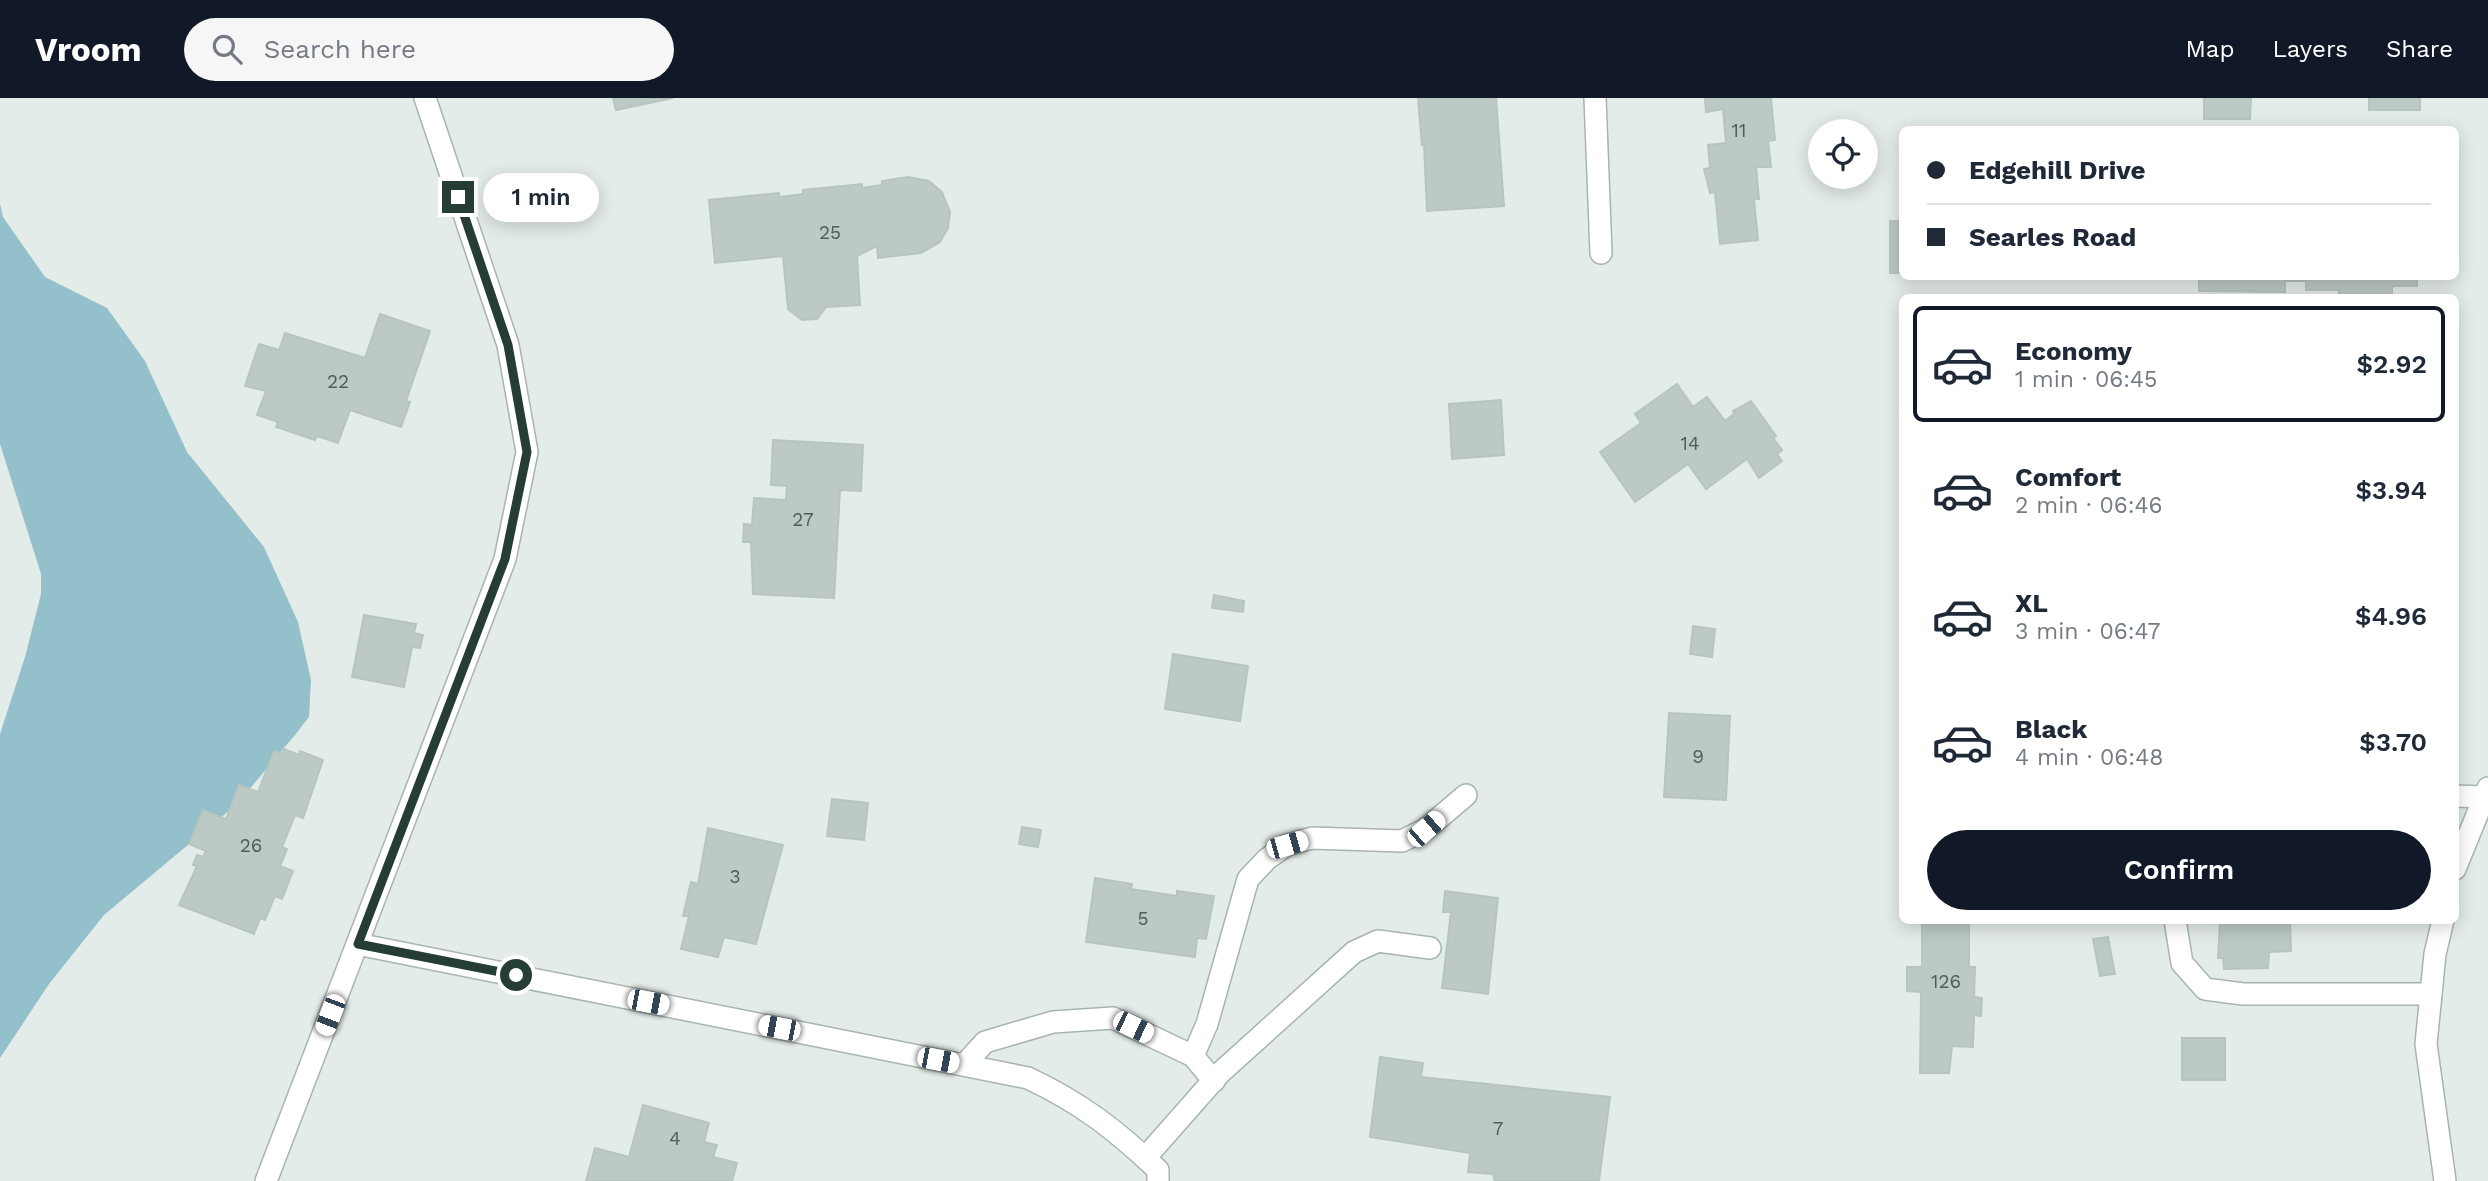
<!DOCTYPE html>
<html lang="en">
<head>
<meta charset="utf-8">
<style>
	body { margin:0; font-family:"Work Sans",sans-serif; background:#f6f6f7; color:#1f2937; height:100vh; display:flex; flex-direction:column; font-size:26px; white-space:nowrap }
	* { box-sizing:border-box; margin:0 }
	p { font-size:23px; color:#747a83 }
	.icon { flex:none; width:38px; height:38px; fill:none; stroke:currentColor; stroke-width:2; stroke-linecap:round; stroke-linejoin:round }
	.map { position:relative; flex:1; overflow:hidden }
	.sheet { position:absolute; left:1899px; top:196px; width:560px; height:630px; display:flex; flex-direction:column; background:#fff; border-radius:10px; box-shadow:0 4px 18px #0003 }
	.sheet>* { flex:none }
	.guide { position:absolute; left:1899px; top:28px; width:560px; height:154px; border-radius:10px; box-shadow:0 4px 18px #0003; display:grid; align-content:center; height:154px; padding:0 28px; background:#fff }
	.tools { position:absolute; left:1808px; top:21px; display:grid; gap:14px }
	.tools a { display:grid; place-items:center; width:70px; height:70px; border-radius:50%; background:#fff; box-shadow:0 4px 18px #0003; font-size:35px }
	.end { position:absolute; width:32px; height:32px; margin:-16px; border:9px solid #263c37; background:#fff; box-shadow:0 0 0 4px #fff }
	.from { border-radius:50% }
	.bubble { position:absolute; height:49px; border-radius:24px; background:#fff; box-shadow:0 4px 18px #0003; font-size:23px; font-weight:600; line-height:49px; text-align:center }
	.car { position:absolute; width:21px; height:42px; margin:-21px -10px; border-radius:9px; box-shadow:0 0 5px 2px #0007; background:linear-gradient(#fff 24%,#345 0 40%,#fff 0 76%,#345 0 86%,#fff 0) }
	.guide b { display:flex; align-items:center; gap:24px; height:66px; font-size:26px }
	.guide b+b { border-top:2px solid #e0e1e3 }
	.guide i { width:18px; height:18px; background:#1f2937 }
	ul { padding:12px 0 0; list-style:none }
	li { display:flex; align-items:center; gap:21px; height:116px; margin:0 14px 10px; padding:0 14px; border:4px solid transparent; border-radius:10px }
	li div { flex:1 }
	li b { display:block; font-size:26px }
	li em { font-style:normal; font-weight:600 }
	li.on { border-color:#111827 }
	li>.icon { width:63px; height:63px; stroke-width:1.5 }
	.action { display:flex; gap:14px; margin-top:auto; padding:14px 28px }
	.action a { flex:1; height:80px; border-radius:42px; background:#111827; color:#fff; font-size:28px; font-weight:600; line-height:80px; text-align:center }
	header { display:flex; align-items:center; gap:42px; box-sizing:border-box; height:98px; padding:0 35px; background:#111827; color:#fff }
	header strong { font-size:33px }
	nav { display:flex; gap:38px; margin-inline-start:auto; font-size:24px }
	.search { width:490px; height:63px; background:#f6f6f7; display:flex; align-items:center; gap:18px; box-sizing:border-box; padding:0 24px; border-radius:38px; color:#747a83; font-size:26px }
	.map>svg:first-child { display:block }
	.water { fill:#93c0ca }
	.building { fill:#bdc9c5; stroke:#b7c5c0; stroke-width:2 }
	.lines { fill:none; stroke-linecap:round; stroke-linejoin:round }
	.minor-casing { stroke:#a7b4b0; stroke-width:24 }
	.minor { stroke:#fff; stroke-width:21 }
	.route { stroke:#263c37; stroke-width:9 }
	.labels { text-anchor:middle; stroke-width:7; stroke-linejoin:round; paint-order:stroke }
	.number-label { font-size:19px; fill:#4c5f5a }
</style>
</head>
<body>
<header>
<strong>Vroom</strong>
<div class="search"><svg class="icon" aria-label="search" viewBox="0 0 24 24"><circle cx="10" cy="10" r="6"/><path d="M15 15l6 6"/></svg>Search here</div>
<nav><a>Map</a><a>Layers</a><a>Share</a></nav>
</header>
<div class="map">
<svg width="2488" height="1083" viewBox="0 0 2488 1083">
	<rect width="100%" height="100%" fill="#e4ece9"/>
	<polygon class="water" points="0,106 3,119 45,179 107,210 145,263 187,354 264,449 298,524 311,582 309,619 295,637 237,706 104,817 49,886 0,960 0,636 25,559 41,496 41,476 0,346"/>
	<g class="building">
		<polygon points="613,0 673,0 616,12"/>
		<polygon points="1418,0 1496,0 1504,108 1427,113 1424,47 1422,47"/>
		<polygon points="1705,0 1771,0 1775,42 1768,43 1771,69 1756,69 1759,101 1754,101 1758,142 1720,146 1715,94 1710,95 1704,71 1710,70 1708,47 1726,45 1723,11 1706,14"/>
		<polygon points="2204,0 2251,0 2250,21 2204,21"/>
		<rect x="2369" y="0" width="51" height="12"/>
		<polygon points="908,79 929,83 942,94 950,114 948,130 940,144 921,155 878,160 877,148 857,158 860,207 826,209 817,221 802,222 788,211 783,158 715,165 709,102 779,95 779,99 803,96 803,92 862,86 862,90 882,87 882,83"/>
		<rect x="1890" y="123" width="12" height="52"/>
		<polygon points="2199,178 2417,178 2417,188 2392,188 2392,200 2339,200 2339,192 2306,192 2306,183 2285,183 2285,194 2199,193"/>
		<polygon points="380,216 430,233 406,303 410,304 401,329 350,312 338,345 317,338 315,342 276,329 278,324 257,317 266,293 245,288 259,246 279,252 285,235 365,260"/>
		<polygon points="1677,286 1693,309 1707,299 1725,323 1735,315 1733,313 1751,303 1776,338 1773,340 1782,352 1777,356 1782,363 1759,380 1747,361 1706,391 1688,366 1635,404 1600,354 1641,325 1635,316"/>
		<polygon points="1501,302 1504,357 1452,361 1449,306"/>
		<polygon points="773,342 863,347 861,393 840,392 834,500 753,496 751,444 743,444 744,426 752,427 754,400 786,402 787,388 771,387"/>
		<polygon points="1214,497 1244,503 1243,514 1212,510"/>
		<polygon points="364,517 416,526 414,535 423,537 420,550 412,549 404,589 352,579"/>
		<polygon points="1693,528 1715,531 1712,559 1690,556"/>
		<polygon points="1173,556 1248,568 1240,623 1165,611"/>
		<polygon points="1669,615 1730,618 1726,702 1664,699"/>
		<polygon points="284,651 299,657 300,653 323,662 303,720 295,717 282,749 287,751 280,768 293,773 282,801 275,798 265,822 260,820 254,836 179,807 197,768 193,767 197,757 203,759 206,753 189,746 203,712 226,721 239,687 258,694 274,653 282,656"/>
		<polygon points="832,701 868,705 864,742 827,738"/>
		<polygon points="1022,729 1041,732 1038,749 1019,746"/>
		<polygon points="708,730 783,747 756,846 724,839 718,859 681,851 689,818 683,818 691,784 698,786"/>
		<polygon points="1095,780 1132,786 1131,791 1177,798 1177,793 1214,798 1206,841 1197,840 1195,859 1086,844"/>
		<polygon points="1445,793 1498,800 1488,896 1442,890 1451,814 1443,814"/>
		<polygon points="1922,822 1969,822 1969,869 1975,869 1974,899 1982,900 1981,918 1974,917 1973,949 1952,948 1949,975 1920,975 1921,894 1907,893 1907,869 1922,869"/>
		<polygon points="2220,822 2290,822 2291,853 2269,854 2268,870 2224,871 2223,860 2218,860"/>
		<polygon points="2108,839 2115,876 2100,878 2093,841"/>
		<rect x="2182" y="940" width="43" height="42"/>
		<polygon points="1380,959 1423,965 1421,979 1610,999 1599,1083 1495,1083 1493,1076 1468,1074 1470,1055 1370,1039"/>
		<polygon points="643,1007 709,1025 704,1044 717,1047 713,1059 737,1065 732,1083 586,1083 595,1050 629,1059"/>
	</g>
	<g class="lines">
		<g class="minor-casing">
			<g id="minor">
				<polyline points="1595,0 1601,155"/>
				<polyline points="2455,698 2485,699"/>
				<polyline points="2455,771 2488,690"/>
				<polyline points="2175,822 2182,865 2205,891 2243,896 2431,896"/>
				<polyline points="2443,822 2435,856 2426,946 2445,1083"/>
				<path d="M357,846l671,134c53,25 88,52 130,92v11"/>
				<polyline points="1193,958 1207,926 1248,781 1267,761 1287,747 1312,740 1402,743 1426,731 1466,697"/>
				<polyline points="964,967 985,944 1053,924 1113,920 1193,958 1214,983"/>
				<polyline points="1145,1060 1220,975 1354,854 1378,843 1430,850"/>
				<polyline points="266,1083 505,461 527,354 508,247 425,0"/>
			</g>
		</g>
		<use href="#minor" class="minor"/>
	</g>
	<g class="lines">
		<polyline class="route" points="458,99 508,247 527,354 505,461 358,846 516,877"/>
	</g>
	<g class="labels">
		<g class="number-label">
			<text x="1739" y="39">11</text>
			<text x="830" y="141">25</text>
			<text x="338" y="290">22</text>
			<text x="1690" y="352">14</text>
			<text x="803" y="428">27</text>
			<text x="1698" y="665">9</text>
			<text x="251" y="754">26</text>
			<text x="735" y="785">3</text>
			<text x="1143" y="827">5</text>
			<text x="1946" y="890">126</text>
			<text x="1498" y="1037">7</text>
			<text x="675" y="1047">4</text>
		</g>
	</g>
</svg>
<div class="tools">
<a><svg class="icon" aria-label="locate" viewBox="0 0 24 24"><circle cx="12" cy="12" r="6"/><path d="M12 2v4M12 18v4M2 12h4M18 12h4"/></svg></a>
</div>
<i class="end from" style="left:516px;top:877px"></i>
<i class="end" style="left:458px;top:99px"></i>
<div class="bubble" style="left:483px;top:75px;width:116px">1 min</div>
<i class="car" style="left:1426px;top:731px;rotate:49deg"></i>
<i class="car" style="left:1287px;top:747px;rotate:74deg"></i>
<i class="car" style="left:648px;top:904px;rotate:101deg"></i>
<i class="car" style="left:330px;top:917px;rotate:201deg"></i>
<i class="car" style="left:1133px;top:929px;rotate:116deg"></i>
<i class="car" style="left:779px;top:930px;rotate:281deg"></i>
<i class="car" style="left:938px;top:962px;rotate:101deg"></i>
<div class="guide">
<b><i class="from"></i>Edgehill Drive</b>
<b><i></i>Searles Road</b>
</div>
<section class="sheet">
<ul>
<li class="on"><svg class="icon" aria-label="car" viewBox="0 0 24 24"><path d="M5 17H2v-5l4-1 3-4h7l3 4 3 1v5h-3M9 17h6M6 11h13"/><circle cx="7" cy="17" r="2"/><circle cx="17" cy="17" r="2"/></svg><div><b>Economy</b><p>1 min · 06:45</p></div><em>$2.92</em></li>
<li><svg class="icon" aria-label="car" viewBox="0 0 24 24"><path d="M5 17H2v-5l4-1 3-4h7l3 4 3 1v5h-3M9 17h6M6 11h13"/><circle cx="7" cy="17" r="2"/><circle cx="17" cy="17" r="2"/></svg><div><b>Comfort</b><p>2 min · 06:46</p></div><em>$3.94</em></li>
<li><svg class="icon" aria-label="car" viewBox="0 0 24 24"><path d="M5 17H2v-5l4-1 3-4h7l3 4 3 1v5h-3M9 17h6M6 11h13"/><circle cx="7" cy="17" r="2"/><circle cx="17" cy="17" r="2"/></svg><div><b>XL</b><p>3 min · 06:47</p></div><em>$4.96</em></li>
<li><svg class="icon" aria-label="car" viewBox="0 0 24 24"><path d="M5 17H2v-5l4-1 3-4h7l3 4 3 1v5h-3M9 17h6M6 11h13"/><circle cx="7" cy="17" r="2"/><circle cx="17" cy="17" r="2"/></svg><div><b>Black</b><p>4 min · 06:48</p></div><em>$3.70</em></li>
</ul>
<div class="action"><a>Confirm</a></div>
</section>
</div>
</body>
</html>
